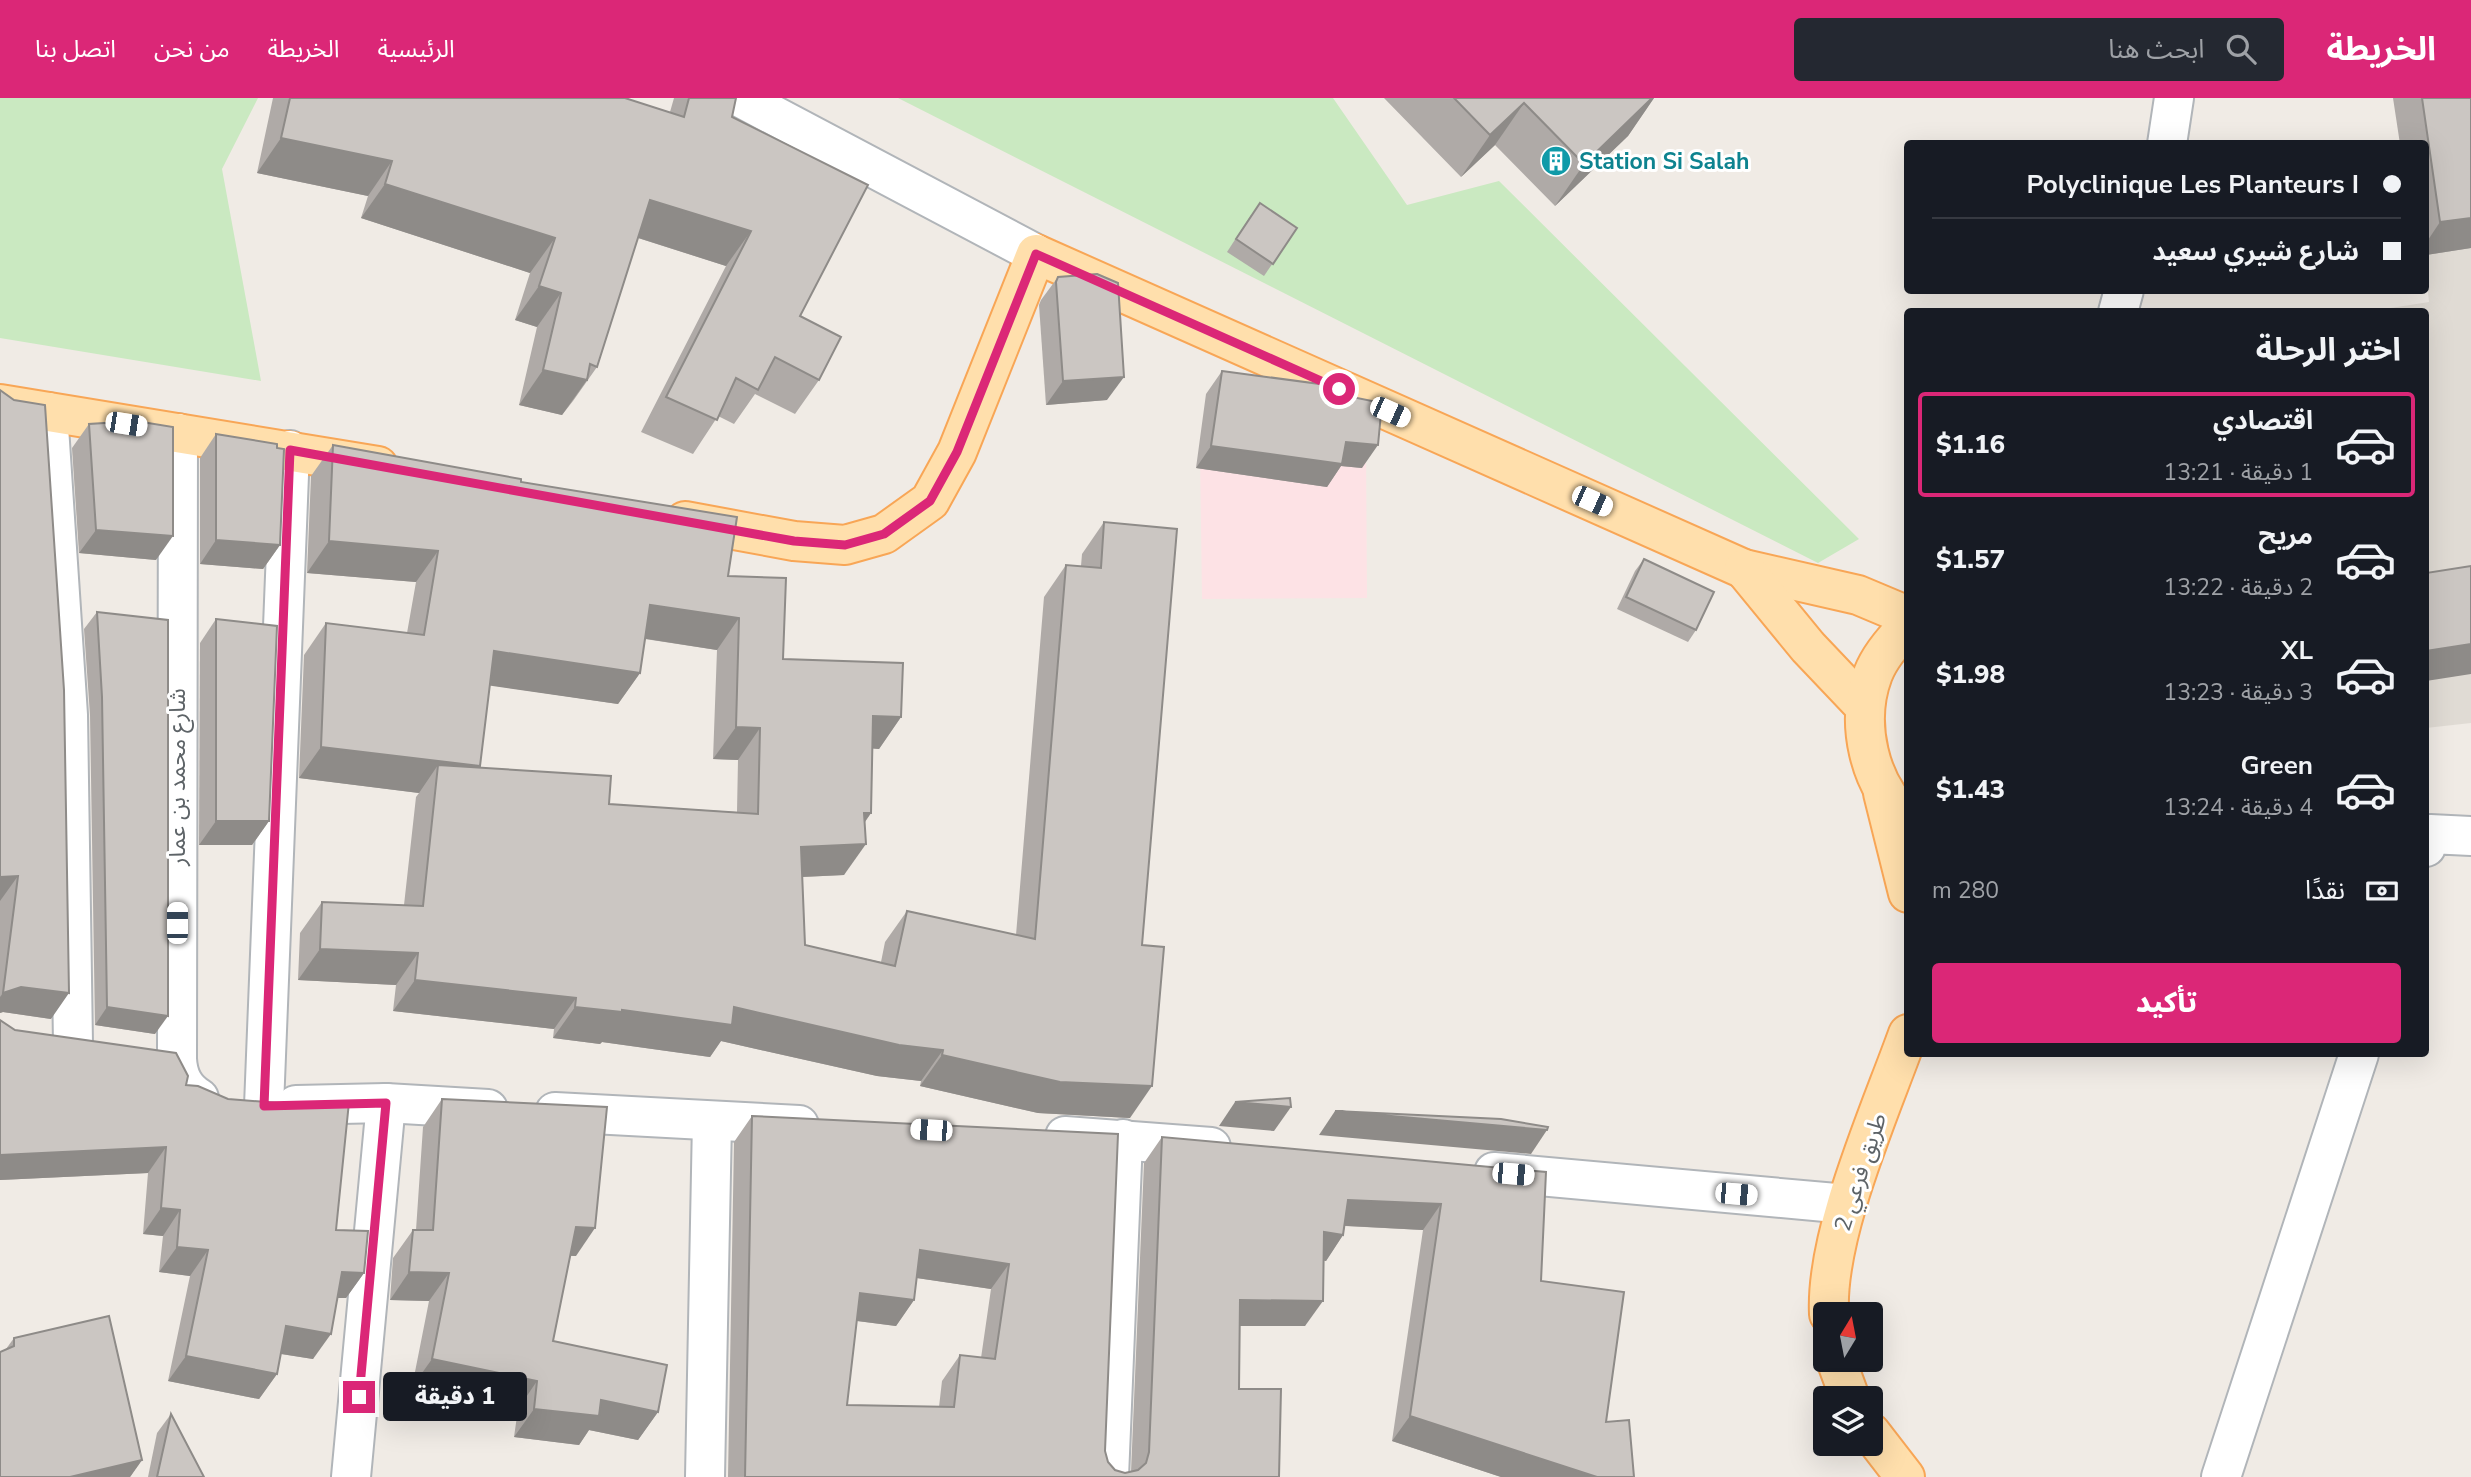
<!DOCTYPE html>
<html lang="ar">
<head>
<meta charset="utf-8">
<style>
	body { margin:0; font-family:"Nunito Sans","Noto Sans Arabic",sans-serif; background:#242831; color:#f1f3f6; direction:rtl; height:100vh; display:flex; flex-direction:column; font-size:26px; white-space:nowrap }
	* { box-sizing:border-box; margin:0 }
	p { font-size:23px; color:#9ea1a6 }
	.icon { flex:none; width:38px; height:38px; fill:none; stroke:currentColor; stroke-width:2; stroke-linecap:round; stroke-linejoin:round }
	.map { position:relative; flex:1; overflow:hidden; direction:ltr }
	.drawer { position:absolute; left:1904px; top:210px; width:525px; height:749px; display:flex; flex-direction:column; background:#171b24; border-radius:7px; box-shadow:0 7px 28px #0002; direction:rtl }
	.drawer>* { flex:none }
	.guide { position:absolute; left:1904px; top:42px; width:525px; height:154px; border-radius:7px; box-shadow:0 7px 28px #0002; direction:rtl; display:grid; align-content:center; height:154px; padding:0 28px; background:#171b24 }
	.needle { width:46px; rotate:10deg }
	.tools { position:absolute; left:1813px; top:1204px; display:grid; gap:14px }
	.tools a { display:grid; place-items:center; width:70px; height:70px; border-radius:7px; background:#171b24; box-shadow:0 7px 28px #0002; font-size:35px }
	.end { position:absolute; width:32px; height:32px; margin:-16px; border:9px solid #db2777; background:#fff; box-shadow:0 0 0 4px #fff }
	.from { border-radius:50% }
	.bubble { position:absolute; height:49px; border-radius:7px; background:#171b24; box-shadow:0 7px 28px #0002; font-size:23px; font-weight:800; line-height:49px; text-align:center; direction:rtl }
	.car { position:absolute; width:21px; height:42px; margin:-21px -10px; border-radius:9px; box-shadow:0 0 5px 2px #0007; background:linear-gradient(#fff 24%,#345 0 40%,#fff 0 76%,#345 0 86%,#fff 0) }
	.guide b { display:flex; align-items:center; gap:24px; height:66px; font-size:26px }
	.guide b+b { border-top:2px solid #363941 }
	.guide i { width:18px; height:18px; background:#f1f3f6 }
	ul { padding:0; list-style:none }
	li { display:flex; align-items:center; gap:21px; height:105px; margin:0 14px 10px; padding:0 14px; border:4px solid transparent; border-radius:7px }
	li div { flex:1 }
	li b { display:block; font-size:26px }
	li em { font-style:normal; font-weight:800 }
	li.active { border-color:#db2777 }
	li>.icon { width:63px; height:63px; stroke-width:1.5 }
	h2 { padding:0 28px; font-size:32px; line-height:84px }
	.pay { display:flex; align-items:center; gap:18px; height:77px; padding:0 28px; font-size:26px }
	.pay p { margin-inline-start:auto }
	.primary-button { display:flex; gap:14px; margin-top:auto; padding:14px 28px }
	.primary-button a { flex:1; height:80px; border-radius:7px; background:#db2777; color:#fff; font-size:28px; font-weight:800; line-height:80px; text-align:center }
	header { display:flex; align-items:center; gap:42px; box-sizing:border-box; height:98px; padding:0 35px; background:#db2777; color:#fff }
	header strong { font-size:33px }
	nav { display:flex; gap:38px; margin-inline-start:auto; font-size:24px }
	.search { width:490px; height:63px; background:#242831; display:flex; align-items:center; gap:18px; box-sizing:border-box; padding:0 24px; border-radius:7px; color:#9ea1a6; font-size:26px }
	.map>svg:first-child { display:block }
	.education { fill:#e0dbd4 }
	.medical { fill:#fde2e5 }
	.green { fill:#cae9c1 }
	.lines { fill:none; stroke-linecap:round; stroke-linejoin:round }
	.minor-casing { stroke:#b1b5b9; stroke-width:42 }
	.major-casing { stroke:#f8a656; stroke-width:42 }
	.minor { stroke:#fff; stroke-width:38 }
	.major { stroke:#ffdfac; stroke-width:38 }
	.wall { fill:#afaaa7; fill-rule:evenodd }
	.shaded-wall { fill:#8e8b88 }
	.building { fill:#cbc6c2; stroke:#8e8b88; stroke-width:2; fill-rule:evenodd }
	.route { stroke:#db2777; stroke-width:9 }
	.labels { text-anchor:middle; stroke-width:6; stroke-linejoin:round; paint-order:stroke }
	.culture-label { font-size:23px; font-weight:bold; fill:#0d838f; stroke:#fff; text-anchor:start }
	.street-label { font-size:23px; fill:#5d6367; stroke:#fff }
</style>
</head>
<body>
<header>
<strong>الخريطة</strong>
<div class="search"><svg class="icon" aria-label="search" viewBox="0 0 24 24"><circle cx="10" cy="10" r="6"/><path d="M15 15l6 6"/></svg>ابحث هنا</div>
<nav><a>الرئيسية</a><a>الخريطة</a><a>من نحن</a><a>اتصل بنا</a></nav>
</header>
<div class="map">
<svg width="2471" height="1379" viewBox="0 0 2471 1379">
	<rect width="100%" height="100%" fill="#f0ebe5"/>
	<polygon class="education" points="2471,0 2471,625 2426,630 2426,214 2365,214 2429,204 2426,175 2426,46"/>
	<polygon class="medical" points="1200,353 1366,353 1367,500 1202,501"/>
	<g class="green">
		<polygon points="0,0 258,0 222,71 261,283 0,240"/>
		<polygon points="898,0 1333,0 1407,107 1499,83 1859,441 1818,465"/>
	</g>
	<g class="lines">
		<g class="minor-casing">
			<g id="minor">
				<polyline points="741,0 1036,156"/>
				<polyline points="2167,46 2174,0"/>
				<polyline points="2118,214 2124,192"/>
				<polyline points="48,314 68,617 73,946"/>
				<path d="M178,335l-1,626c1,17 7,30 22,39"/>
				<polyline points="2426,749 2430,736 2471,738"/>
				<polyline points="296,1007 386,1005 488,1011"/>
				<polyline points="264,1008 290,352"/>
				<polyline points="555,1014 799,1027"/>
				<polyline points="1065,1038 1211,1049"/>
				<polyline points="1494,1074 1847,1106"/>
				<polyline points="351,1379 386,1005"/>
				<polyline points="705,1379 712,1023"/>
				<polyline points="1109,1379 1123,1041"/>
				<polyline points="2221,1379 2359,956"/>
			</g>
		</g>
		<g class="major-casing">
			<g id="major">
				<polyline points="0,306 378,368"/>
				<polyline points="685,423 794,443 845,447 884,436 930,403 957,354 1036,156 1744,471 1858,497 1908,518"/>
				<polyline points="1744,471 1808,549 1865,609"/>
				<path d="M1908,528c-14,14 -28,30 -35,48 -18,48 -5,111 35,145"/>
				<polyline points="1883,695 1908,795"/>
				<path d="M1829,1216c-4,-80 51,-202 79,-280"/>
				<polyline points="1836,1262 1850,1300"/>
				<polyline points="1871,1335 1905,1379"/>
			</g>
		</g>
		<use href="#minor" class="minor"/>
		<use href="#major" class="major"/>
	</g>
	<g class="wall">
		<polygon points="273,0 625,0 670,14 674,0 736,0 732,19 800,218 819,282 795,316 755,296 734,326 718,318 693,356 641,334 726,168 638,140 597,269 573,303 562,317 519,307 537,229 515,222 530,175 361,120 368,98 257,75"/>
		<polygon points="1384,0 1654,0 1628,38 1555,108 1495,47 1461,79"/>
		<polygon points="2393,0 2471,0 2471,150 2426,157 2426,46 2400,46"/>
		<polygon points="1251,117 1297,130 1264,178 1227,154"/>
		<polygon points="1058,179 1107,302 1046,307 1039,207 1041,202"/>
		<polygon points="1222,273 1352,299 1362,370 1341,368 1327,389 1196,370 1206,296"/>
		<polygon points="0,292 51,921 3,914 0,915"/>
		<polygon points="89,326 156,462 79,455 72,350"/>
		<polygon points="216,336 280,447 263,471 200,466 200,360"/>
		<path d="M333,347l188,37 207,94 55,83 118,58 -22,32 -7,-1 -1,65 -6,9 -21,53 -42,2 3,68 76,17 4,-20 22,-31 109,24 28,-338 22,-32 15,1 1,-12 22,-32 38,423 -12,173 -92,-5 -118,-27 1,-5 -44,-5 -156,-35 -11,16 -108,-15 -2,2 -47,-6 1,-9 -161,-18 3,-26 -98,-5 2,-47 22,-31 82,3 12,-108 3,-4 -120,-15 5,-123 22,-32 81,10 9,-51 -109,-9 4,-97zM645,541l72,11 -4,109 25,1 -1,52 -128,-8 -131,-36 12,-83 128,19 22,-31z"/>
		<polygon points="1644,461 1696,532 1688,544 1617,511 1635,473"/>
		<polygon points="97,514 155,936 95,927 90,617 84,531"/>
		<polygon points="216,521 269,723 252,747 199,747 200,545"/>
		<polygon points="0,922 15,932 186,987 336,1132 364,1175 346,1200 337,1200 313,1261 281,1256 277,1276 259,1301 168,1283 190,1178 159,1174 163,1138 143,1136 148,1075 0,1082"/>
		<polygon points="442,1001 576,1158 570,1158 553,1243 658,1314 638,1342 589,1332 579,1347 514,1339 518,1311 412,1289 429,1203 390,1202 393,1160 413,1132 416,1132 423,1029"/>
		<path d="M752,1018l366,18 -13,317 3,11 7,8 10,3 6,-1 13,-309 18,-26 384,35 -5,109 65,141 28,55h-133l-109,-36 31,-211 -78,-4 -2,9 -17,26 -3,-1 -18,66h-65l-1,63 40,88h-551l6,-335zM917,1180l74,11 -10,69 -21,-3 -18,26 -3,26 -92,-2 10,-84 39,5 18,-26z"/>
		<polygon points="14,1240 142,1362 130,1379 0,1379 6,1251"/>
		<polygon points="171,1316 204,1379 148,1379 157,1335"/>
	</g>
	<g class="shaded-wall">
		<polygon points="1652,0 1654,0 1628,38 1555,108 1584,66"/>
		<polygon points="1524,5 1495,47 1461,79 1490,37"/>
		<polygon points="281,40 392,63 368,98 257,75"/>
		<polygon points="385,86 555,140 530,175 361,120"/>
		<polygon points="650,102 751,133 726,168 626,136"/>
		<polygon points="2471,120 2471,150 2426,157 2426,145 2440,124"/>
		<polygon points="539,188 561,195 537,229 515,222"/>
		<polygon points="543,272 587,282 562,317 519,307"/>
		<polygon points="1124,279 1107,302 1046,307 1063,283"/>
		<polygon points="1346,344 1378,347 1362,370 1341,368 1327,389 1196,370 1211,348"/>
		<polygon points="96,432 173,438 156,462 79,455"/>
		<polygon points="216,442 280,447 263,471 200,466"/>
		<polygon points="329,443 438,453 416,484 307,475"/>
		<polygon points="650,507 739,520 717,552 628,538"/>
		<polygon points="2471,546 2471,576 2426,583 2426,553"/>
		<polygon points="494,553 640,575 618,606 472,585"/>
		<polygon points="873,618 901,619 879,651 851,649"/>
		<polygon points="736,629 760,630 738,662 713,661"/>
		<polygon points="321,649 480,668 458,700 438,667 419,695 299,680"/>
		<polygon points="864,715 871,715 849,746"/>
		<polygon points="216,723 269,723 252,747 199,747"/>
		<polygon points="866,746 844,777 779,780 801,749"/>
		<polygon points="18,778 0,803 0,779"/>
		<polygon points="320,851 418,855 396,887 298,882"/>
		<polygon points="415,882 576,900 554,931 393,913"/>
		<polygon points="21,889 69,895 51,921 3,914 0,915 0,899 3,895"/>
		<polygon points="107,909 168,918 155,936 95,927"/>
		<polygon points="575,909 622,912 734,909 943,952 921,983 877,978 721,943 710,959 602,944 600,946 553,940"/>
		<polygon points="942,957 1152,988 1130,1020 1038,1015 920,988"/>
		<polygon points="1235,1004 1291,1009 1274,1033 1219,1028"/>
		<polygon points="1335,1013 1547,1032 1531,1056 1319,1037"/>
		<polygon points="166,1049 148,1075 0,1082 0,1057"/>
		<polygon points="1348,1102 1441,1106 1423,1132 1330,1127"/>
		<polygon points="161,1110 180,1112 163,1138 143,1136"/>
		<polygon points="576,1129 595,1130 576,1158 556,1157"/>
		<polygon points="1324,1134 1343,1137 1326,1163 1306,1160"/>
		<polygon points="177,1149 208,1152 190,1178 159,1174"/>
		<polygon points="920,1152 1009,1166 991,1191 903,1178"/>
		<polygon points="342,1174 364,1175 346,1200 324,1200"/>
		<polygon points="409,1174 449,1175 429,1203 390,1202"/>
		<polygon points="860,1195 914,1202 896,1228 842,1221"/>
		<polygon points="1240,1202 1323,1203 1305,1228 1222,1228"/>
		<polygon points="286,1228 331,1236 313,1261 269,1254"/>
		<polygon points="186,1258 277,1276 259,1301 168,1283"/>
		<polygon points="432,1261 537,1283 518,1311 412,1289"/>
		<polygon points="601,1302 658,1314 638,1342 589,1332 579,1347 514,1339 534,1311"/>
		<polygon points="1410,1318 1597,1379 1501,1379 1392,1343"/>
		<polygon points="142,1362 130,1379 70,1379"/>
	</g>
	<g class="building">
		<polygon points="290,0 625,0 684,19 689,0 736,0 732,19 868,87 800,218 841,239 819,282 775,259 758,292 736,280 717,322 666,299 751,133 650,102 597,269 590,266 587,282 543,272 561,195 539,188 555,140 385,86 392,63 281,40"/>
		<polygon points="1454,0 1652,0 1584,66 1524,5 1490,37"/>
		<polygon points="2422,0 2471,0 2471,120 2440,124"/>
		<polygon points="1260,105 1297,130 1273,166 1236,141"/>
		<polygon points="1097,176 1118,185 1124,279 1063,283 1056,184 1058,179"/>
		<polygon points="1222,273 1350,290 1353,292 1352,299 1382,305 1378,347 1346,344 1342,366 1211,348"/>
		<polygon points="0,292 14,302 45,307 64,592 69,895 21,889 3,895 18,778 0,779"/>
		<polygon points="136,323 173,329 173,438 96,432 89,326"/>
		<polygon points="216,336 277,346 277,350 284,351 280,447 216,442"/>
		<polygon points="333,347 521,381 521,384 737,419 728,478 786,480 783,561 903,565 901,619 873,618 871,715 864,715 866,746 801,749 805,847 895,868 907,813 1035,841 1066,467 1101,470 1104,424 1177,431 1142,847 1164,849 1152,988 1060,984 942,957 943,952 899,947 734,909 732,927 622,912 622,914 575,909 576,900 415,882 418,855 320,851 322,804 423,808 438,667 611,678 609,706 758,716 760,630 736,629 739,520 650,507 640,575 494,553 480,668 321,649 326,525 424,537 438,453 329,443"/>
		<polygon points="1644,461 1714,494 1696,532 1626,499"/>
		<polygon points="2471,468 2471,546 2426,553 2426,475"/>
		<polygon points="97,514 168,522 168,918 107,909 102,599"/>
		<polygon points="216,521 277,528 269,723 216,723"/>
		<polygon points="0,922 15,932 176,955 188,978 186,987 198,988 228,1001 280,1005 349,1004 336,1132 368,1133 364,1175 342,1174 331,1236 286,1228 277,1276 186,1258 208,1152 177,1149 180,1112 161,1110 166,1049 0,1057"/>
		<polygon points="1290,1000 1291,1009 1235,1004"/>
		<polygon points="442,1001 607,1009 595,1130 576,1129 553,1243 667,1267 658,1314 601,1302 599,1318 534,1311 537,1283 432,1261 449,1175 409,1174 413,1132 433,1132"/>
		<polygon points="1335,1013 1501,1021 1548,1029 1547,1032"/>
		<path d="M752,1018l366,18 -13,317 3,11 7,8 10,3 13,-3 8,-7 3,-11 13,-315 384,35 -5,109 83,11 -18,130 23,-2 5,57h-37l-187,-61 31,-212 -93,-4 -5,35 -19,-3 -1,69 -83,-1 -1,89h42l-2,88h-534zM920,1152l89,14 -14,95 -35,-4 -6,52 -107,-2 13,-112 54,7z"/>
		<polygon points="109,1218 142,1362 70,1379 0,1379 0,1254 14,1248 14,1240"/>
		<polygon points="171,1316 204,1379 157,1379"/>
	</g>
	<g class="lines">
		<polyline class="route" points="359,1299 386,1005 264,1008 290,352 794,443 845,447 884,436 930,403 957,354 1036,156 1339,291"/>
	</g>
	<defs>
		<g id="building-disc" transform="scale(1.575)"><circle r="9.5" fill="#0f9aa8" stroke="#fff"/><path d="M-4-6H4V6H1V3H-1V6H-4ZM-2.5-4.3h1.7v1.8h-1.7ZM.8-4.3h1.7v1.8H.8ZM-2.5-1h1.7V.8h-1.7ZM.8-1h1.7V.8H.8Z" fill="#fff"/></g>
	</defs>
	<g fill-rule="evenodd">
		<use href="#building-disc" x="1556" y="63"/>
	</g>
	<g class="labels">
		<g class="culture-label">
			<text x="1579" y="71">Station Si Salah</text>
		</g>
		<g class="street-label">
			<text transform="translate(177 679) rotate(-90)" y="8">شارع محمد بن عمار</text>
			<text transform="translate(1860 1074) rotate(-72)" y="8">طريق فرعي 2</text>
		</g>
	</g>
</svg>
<div class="tools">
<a><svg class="needle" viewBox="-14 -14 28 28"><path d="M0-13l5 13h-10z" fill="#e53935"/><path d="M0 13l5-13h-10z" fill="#9ea1a6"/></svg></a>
<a><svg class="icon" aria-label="layers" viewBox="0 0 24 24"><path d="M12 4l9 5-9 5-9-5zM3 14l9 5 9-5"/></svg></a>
</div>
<i class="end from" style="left:1339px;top:291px"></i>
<i class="end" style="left:359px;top:1299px"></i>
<div class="bubble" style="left:383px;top:1274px;width:144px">1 دقيقة</div>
<i class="car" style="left:1390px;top:314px;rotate:114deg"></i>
<i class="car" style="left:126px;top:326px;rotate:99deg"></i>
<i class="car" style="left:1592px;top:403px;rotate:114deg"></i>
<i class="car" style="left:177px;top:825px;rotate:0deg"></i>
<i class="car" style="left:931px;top:1032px;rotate:273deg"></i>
<i class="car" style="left:1513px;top:1076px;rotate:95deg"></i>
<i class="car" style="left:1736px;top:1096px;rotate:95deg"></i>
<div class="guide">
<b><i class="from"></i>Polyclinique Les Planteurs I</b>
<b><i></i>شارع شيري سعيد</b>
</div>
<section class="drawer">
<h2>اختر الرحلة</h2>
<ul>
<li class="active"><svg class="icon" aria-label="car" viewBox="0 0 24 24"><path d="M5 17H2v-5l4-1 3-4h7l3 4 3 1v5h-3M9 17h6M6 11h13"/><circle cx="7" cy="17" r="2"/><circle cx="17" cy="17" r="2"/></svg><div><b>اقتصادي</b><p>1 دقيقة · 13:21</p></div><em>$1.16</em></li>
<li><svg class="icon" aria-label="car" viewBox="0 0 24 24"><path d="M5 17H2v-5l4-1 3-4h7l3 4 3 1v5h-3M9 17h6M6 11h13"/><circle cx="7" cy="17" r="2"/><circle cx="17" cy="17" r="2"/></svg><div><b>مريح</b><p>2 دقيقة · 13:22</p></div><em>$1.57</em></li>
<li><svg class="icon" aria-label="car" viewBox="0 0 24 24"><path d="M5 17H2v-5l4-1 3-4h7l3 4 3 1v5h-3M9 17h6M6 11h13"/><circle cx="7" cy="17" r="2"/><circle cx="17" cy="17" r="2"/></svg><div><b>XL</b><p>3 دقيقة · 13:23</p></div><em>$1.98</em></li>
<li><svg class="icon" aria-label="car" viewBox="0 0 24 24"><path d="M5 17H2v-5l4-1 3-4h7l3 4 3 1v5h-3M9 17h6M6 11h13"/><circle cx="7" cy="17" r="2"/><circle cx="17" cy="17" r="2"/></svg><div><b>Green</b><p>4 دقيقة · 13:24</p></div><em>$1.43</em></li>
</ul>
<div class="pay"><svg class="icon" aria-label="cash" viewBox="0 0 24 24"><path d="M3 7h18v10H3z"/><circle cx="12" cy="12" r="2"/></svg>نقدًا<p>280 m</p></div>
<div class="primary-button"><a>تأكيد</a></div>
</section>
</div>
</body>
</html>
